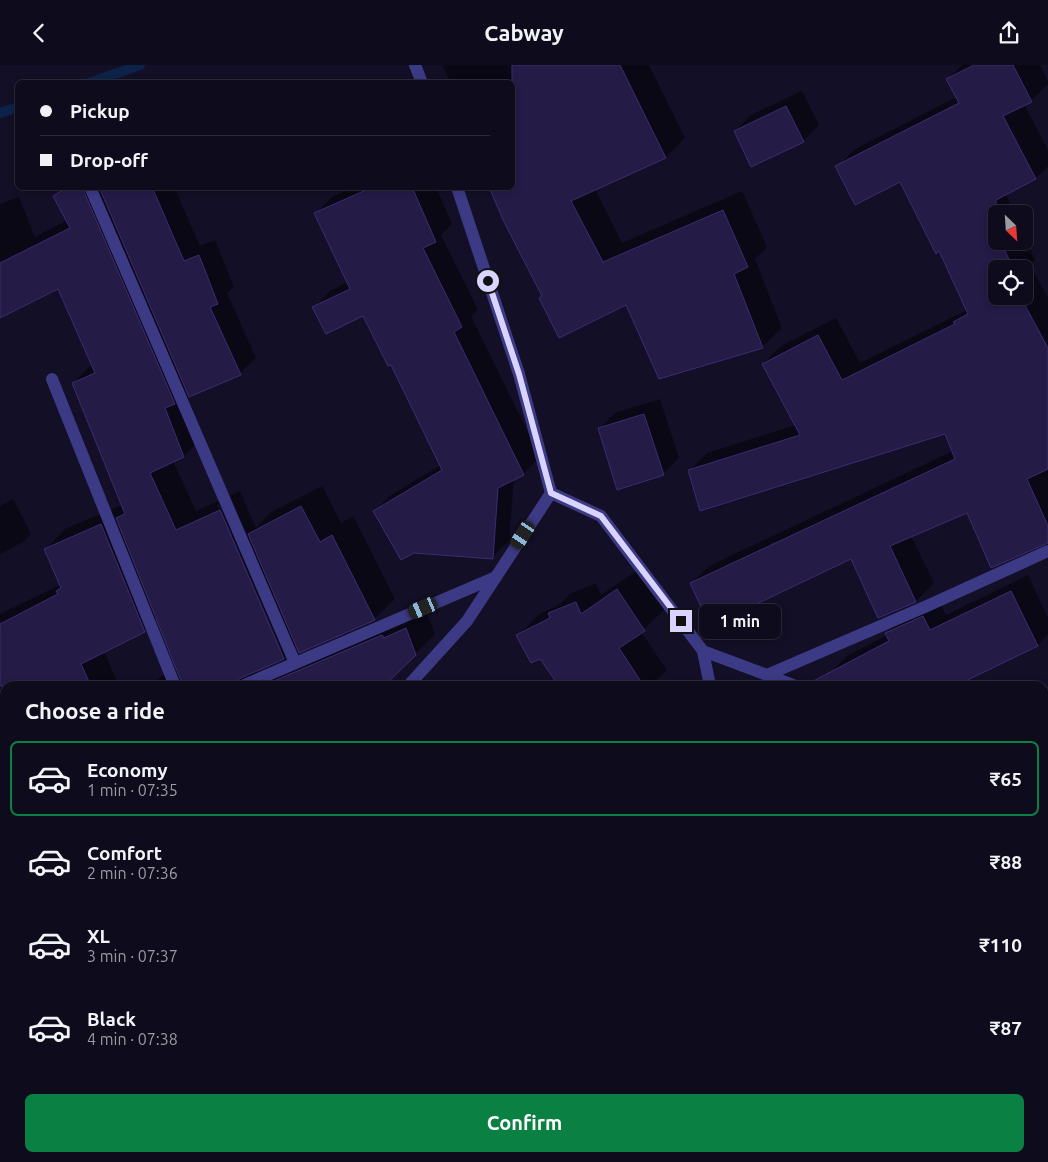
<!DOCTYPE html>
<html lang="en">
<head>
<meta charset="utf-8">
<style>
	body { margin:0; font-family:Ubuntu,sans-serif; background:#1c1929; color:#f1f3f6; height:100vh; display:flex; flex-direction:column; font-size:19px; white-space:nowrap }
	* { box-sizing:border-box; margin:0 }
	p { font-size:16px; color:#9b9ba3 }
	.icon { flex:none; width:28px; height:28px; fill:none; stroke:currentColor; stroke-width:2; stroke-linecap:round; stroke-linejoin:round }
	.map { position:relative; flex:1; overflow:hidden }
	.sheet { position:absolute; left:0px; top:616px; width:1049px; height:481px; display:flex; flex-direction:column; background:#0e0b1c; border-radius:15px 15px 0 0; box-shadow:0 2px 8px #0003,0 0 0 1px #2e2b3b }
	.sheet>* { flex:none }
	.banner { position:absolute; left:15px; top:15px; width:500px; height:110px; border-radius:8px; box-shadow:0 2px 8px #0003,0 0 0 1px #2e2b3b; display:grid; align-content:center; height:110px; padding:0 25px; background:#0e0b1c }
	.needle { width:32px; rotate:155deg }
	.tools { position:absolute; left:988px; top:140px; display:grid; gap:10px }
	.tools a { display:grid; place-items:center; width:45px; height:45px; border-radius:8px; background:#0e0b1c; box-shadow:0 2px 8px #0003,0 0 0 1px #2e2b3b; font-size:25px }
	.end { position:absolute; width:22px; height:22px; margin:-11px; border:6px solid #d9d4ff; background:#111; box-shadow:0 0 0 2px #111 }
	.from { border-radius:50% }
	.bubble { position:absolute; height:35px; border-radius:8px; background:#0e0b1c; box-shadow:0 2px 8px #0003,0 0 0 1px #2e2b3b; font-size:16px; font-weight:700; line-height:35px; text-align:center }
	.car { position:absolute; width:15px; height:30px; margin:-15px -8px; border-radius:6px; box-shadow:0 0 4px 1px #0007; background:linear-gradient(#222 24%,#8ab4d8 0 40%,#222 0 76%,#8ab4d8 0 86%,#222 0) }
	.banner b { display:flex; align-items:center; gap:18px; height:48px; font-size:19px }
	.banner b+b { border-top:1px solid #2e2b3b }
	.banner i { width:12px; height:12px; background:#f1f3f6 }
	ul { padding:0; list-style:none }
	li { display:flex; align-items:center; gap:15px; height:75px; margin:0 10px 8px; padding:0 15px; border:2px solid transparent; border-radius:8px }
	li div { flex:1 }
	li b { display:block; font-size:19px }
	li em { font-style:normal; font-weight:700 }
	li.selected { border-color:#0b8043 }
	li>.icon { width:45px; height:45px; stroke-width:1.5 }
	h2 { padding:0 25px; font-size:22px; line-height:60px }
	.button { display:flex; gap:10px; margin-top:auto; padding:10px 25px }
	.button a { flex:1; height:58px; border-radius:8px; background:#0b8043; color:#fff; font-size:20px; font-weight:700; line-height:58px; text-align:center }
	header { display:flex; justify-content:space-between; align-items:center; height:65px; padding:0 25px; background:#0e0b1c; font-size:22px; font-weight:700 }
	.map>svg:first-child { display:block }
	.shadow { fill:#0007; fill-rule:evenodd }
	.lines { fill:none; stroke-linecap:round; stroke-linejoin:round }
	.stream { stroke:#0c2248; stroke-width:10 }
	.building { fill:#241b47; stroke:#3b2d73 }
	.minor { stroke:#3d3a85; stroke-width:12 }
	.route { stroke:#d9d4ff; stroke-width:6 }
</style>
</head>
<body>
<header><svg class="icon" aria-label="back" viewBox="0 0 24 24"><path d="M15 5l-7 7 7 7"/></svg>Cabway<svg class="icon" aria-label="share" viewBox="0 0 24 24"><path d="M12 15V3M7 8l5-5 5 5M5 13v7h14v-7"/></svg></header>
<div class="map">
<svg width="1048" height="1097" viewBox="0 0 1048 1097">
	<rect width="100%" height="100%" fill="#130f26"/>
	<g class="shadow">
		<polygon points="442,0 649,0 685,73 666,92 595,124 622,178 742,126 767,182 755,194 782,263 762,282 627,239 543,230 512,122 512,18 451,18"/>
		<path d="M962,0h78l8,16v3l-17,17 -7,3 24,46v16l-12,12 -30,16 8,20h-18v27h28v-6l11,25 -5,4 18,34v244l-80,-31 -57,25 23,47 -18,18 -37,16 -28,-59 -160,26 18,-18 244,-115 -7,-18 -257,38 18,-18 89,-28 -33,-61 18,-18 55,-28 24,45 107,-53 -28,-61 -39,-68 -63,-14 18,-18 102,-52 -9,-18zM996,204h28v27h-28z"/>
		<polygon points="802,26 819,60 803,76 735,66 751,50"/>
		<path d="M63,122h111l26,59 15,-6 19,47 -7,6 29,65 -16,15 -53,16 -2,2 19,45 -20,20 -11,5 23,50 44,-20 16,37 14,-15 52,-27 19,37 12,-7 42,83 -21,20 -77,25 -13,14 -29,12 6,5 164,-66 10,25 -53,52h-237l32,-18 -20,-50 -13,13 -40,20 15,35h-82l-2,-5 -11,5h-19v8l-3,2 3,6v211l-5,2v-301l60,-29 -14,-36 19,-20 57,-24 -49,-122 19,-19 -34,-77 -58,30v-113l19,-7 16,40 32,-17 -12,-24zM219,439l63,146h-3l-62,-145z"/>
		<polygon points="354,122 436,122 452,159 441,170 478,245 471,251 540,392 523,409 514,414 509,476 492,492 375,446 391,430 441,400 392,298 363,249 314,243 330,226 348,217 316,149 332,132"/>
		<polygon points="660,334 679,393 663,409 599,364 615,348"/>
		<polygon points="13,434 31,469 23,477 0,489 0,441"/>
		<polygon points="638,505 664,545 641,567 667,605 651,621 560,621 541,592 518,571 538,550 559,540 570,529 596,518 601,530"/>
		<polygon points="1028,510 1048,553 1048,569 1038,580 952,621 839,621 831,607 847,591 887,570 886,568 902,552 939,536 946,550"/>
		<polygon points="1044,855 1048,860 1048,910 1044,905"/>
		<polygon points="5,989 5,1092 0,1062 0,990"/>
		<polygon points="1048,1087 1048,1097 1026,1097 1036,1092 1044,1092 1044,1089"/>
		<polygon points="5,1092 61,1092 34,1097 6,1097"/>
		<polygon points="212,1092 270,1092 271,1097 212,1097"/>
		<polygon points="366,1092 447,1092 449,1097 368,1097"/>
		<polygon points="482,1092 803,1092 805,1097 484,1097"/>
		<polygon points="1011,1092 1020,1092 1022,1097 1001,1097"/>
	</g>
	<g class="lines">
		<g class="stream">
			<polyline points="89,18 140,0"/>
			<polyline points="0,48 18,42"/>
		</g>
	</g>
	<g class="building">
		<polygon points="512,0 620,0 666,93 571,136 603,197 723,145 748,202 734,209 763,283 659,314 626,240 559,273 539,233 542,231 504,157 489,122 512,122"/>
		<polygon points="974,0 1013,0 1032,37 1003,51 1036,114 996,135 996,176 1001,176 1013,204 996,204 996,231 1020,231 1048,283 1048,404 1027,414 1048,461 1048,478 991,503 967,448 890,481 916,537 878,553 851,494 710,561 690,518 955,394 945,369 700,446 688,405 800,370 762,299 818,270 842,315 955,259 953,257 968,249 939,186 936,189 900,117 855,140 835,101 959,38 946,14"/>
		<polygon points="786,41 804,77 751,102 734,66"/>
		<polygon points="68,122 82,122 175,339 165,343 184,392 150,408 176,465 220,445 284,594 239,614 235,617 234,621 183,621 116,453 125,449 72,318 95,308 58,224 0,253 0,198 70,163 53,131"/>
		<polygon points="99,122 152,122 184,196 199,190 218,239 210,242 241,310 189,332"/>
		<polygon points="373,122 412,122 436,177 423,183 462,262 454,267 524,410 498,423 493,494 414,488 401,495 373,446 442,405 391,300 388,301 363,251 326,269 312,242 350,224 314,148"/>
		<polygon points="644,349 664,410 617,425 598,363"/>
		<polygon points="301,441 320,477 332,470 375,555 299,588 248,469"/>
		<polygon points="101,459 145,567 81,599 91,621 0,621 0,559 58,529 56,526 61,523 44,484"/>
		<polygon points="617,524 645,566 619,583 644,621 559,621 540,594 531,598 516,570 550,553 548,548 576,537 581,549"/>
		<polygon points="1011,526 1038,581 955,621 804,621 889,576 885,568 923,551 930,565"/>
		<polygon points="406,563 416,590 384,621 262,621 382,570 384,573"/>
	</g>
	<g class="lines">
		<g class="minor">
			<polyline points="415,0 422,18"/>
			<polyline points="90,122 295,598"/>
			<polyline points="52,314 175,621"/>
			<polyline points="551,428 601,451 703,586 710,621"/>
			<polyline points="703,586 796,621"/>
			<polyline points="767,610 927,541 1048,486"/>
			<polyline points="242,621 496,512"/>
			<polyline points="408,621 467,556 551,428 519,309 457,122"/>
			<polyline points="0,728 5,726"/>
			<polyline points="1044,760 1048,762"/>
			<polyline points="504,1092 506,1097"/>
			<polyline points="837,1092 838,1097"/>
			<polyline points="184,1097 186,1092"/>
		</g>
	</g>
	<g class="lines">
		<polyline class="route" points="488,216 519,309 551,428 601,451 681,556"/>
	</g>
</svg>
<div class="tools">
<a><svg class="needle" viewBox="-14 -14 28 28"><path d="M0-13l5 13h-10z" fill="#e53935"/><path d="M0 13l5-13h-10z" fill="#9b9ba3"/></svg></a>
<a><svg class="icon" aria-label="locate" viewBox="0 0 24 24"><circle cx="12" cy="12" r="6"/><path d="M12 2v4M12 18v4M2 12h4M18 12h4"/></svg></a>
</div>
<i class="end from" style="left:488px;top:216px"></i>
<i class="end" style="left:681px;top:556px"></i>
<div class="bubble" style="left:699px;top:539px;width:82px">1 min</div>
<i class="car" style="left:523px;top:470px;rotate:213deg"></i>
<i class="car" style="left:423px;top:543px;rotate:247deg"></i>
<div class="banner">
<b><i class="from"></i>Pickup</b>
<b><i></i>Drop-off</b>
</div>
<section class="sheet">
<h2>Choose a ride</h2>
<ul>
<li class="selected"><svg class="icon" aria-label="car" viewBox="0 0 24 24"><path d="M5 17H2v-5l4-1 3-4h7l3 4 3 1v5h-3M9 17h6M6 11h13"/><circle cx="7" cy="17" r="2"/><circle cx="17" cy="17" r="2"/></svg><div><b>Economy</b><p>1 min · 07:35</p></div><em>₹65</em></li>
<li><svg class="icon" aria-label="car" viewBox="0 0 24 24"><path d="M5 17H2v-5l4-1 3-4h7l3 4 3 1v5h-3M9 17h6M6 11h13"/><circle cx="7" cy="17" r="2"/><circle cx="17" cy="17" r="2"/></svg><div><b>Comfort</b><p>2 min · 07:36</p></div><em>₹88</em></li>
<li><svg class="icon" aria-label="car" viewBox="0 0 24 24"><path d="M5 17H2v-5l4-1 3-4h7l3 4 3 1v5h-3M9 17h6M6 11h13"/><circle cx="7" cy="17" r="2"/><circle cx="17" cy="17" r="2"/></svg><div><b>XL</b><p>3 min · 07:37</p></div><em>₹110</em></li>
<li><svg class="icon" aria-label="car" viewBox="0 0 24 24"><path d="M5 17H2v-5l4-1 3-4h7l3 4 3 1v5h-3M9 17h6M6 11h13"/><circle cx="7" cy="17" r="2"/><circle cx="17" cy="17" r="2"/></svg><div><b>Black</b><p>4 min · 07:38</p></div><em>₹87</em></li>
</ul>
<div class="button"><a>Confirm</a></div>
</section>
</div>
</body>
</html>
